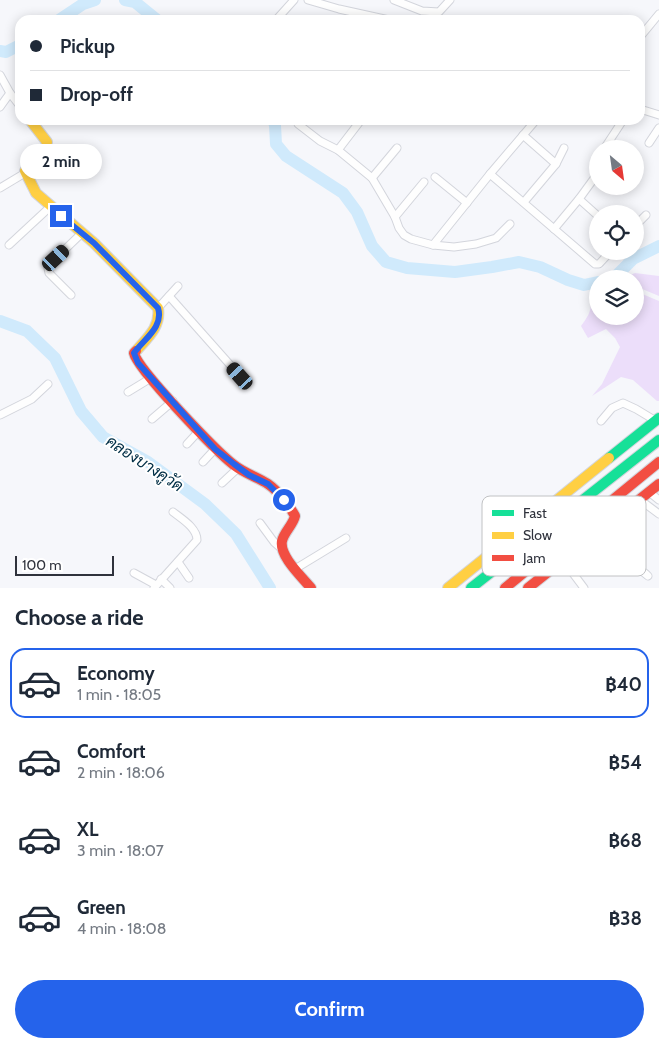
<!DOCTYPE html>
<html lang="en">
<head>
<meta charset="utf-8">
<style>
	body { margin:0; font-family:Cabin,Sarabun,sans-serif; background:#f6f6f7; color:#1f2937; height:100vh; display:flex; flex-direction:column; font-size:19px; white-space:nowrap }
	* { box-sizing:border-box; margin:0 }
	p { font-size:16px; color:#747a83 }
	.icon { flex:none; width:28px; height:28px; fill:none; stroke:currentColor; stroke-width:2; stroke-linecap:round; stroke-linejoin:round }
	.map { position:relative; height:588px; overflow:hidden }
	.side { display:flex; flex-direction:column; background:#fff; flex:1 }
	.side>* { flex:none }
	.guide { position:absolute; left:15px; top:15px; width:630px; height:110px; border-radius:15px; box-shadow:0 2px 12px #0003; display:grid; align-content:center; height:110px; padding:0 15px; background:#fff }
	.needle { width:32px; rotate:151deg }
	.tools { position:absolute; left:589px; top:140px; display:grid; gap:10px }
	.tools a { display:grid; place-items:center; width:55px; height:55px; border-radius:50%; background:#fff; box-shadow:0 2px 12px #0003; font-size:25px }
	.scale { position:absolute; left:15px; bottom:12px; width:99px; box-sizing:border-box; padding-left:5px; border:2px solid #2f323c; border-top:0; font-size:14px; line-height:18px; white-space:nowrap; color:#2f323c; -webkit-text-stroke:4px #fff; paint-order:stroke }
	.end { position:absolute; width:22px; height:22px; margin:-11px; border:6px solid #2563eb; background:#fff; box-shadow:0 0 0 2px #fff }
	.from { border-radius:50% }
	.bubble { position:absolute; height:35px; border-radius:18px; background:#fff; box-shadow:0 2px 12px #0003; font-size:16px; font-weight:700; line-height:35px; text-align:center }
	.car { position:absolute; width:15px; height:30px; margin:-15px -8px; border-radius:6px; box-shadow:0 0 4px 1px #0007; background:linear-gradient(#222 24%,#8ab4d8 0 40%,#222 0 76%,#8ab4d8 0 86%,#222 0) }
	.guide b { display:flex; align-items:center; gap:18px; height:48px; font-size:19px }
	.guide b+b { border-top:1px solid #e0e1e3 }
	.guide i { width:12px; height:12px; background:#1f2937 }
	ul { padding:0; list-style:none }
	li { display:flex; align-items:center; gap:15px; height:70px; margin:0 10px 8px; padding:0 5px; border:2px solid transparent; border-radius:15px }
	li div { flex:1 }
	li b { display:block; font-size:19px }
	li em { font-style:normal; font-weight:700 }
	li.active { border-color:#2563eb }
	li>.icon { width:45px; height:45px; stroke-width:1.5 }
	h2 { padding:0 15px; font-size:22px; line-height:60px }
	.cta { display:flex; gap:10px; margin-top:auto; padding:10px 15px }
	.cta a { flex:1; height:58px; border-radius:30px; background:#2563eb; color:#fff; font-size:20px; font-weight:700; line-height:58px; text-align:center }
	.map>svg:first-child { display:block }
	.green { fill:#ecdefa }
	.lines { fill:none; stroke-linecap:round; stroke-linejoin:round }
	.river { stroke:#d0eafc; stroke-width:12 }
	.street-casing { stroke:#d3d5dc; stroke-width:9 }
	.fast-casing { stroke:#d3d5dc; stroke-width:12 }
	.slow-casing { stroke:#d3d5dc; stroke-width:12 }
	.jam-casing { stroke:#d3d5dc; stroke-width:12 }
	.street { stroke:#fefefe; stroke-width:7 }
	.fast { stroke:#16e098; stroke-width:10 }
	.slow { stroke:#ffcf43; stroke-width:10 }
	.jam { stroke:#f24e42; stroke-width:10 }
	.route { stroke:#2563eb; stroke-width:6 }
	.labels { text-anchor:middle; stroke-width:4; stroke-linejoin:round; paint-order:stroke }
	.water-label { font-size:16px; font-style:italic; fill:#002e45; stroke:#fff }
	.key { fill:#fff; stroke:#c1c2c4; stroke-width:1 }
	.key-label { font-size:14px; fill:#2f323c }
</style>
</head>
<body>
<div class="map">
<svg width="659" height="588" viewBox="0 0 659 588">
	<rect width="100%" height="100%" fill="#f6f7fb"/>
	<g class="green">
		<polygon points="635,273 659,276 659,296 635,286 635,279 621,279"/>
		<path d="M590,290h7l1,26h37v-25l24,10v100h-2l-24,-21 -12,-3 -29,19 10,-12 18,-37 -5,-9 -9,-9 -18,9 -7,-12c12,-16 10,-17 9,-36z"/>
	</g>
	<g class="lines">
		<g class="river">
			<polyline points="125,0 135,2 157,20"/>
			<polyline points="59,20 83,4 95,0"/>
			<polyline points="0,51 6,52 20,45"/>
			<polyline points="273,120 275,125 276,144 286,156 343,193 357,212 372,246 386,262 407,268 455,272 492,267 519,262 540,267 568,280 584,285 598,282"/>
			<polyline points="613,279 633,259 659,246"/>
			<polyline points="0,321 27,331 55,358 81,411 103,437 148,462 205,504 236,534 270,588"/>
		</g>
		<g class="street-casing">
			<g id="street">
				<polyline points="308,0 339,9 389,20"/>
				<polyline points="394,0 422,11 439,12 450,0"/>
				<polyline points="276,20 294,0"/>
				<polyline points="640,37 659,14"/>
				<polyline points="0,75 10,93 20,106"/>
				<polyline points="0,107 10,93"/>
				<polyline points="640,109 659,115"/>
				<polyline points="298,124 320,141 338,150 372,178 395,217 399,228 404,235 411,239 433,245 454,247 476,244 496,238 510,224"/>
				<polyline points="523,135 556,164"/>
				<polyline points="649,143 659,128"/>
				<polyline points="604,149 623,120"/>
				<polyline points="338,150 361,120"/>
				<polyline points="490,174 595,264 599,264 611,251"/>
				<polyline points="435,177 467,203"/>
				<polyline points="372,178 397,148"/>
				<polyline points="0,188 25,173"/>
				<polyline points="579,199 598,216"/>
				<polyline points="524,202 556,164 564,148"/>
				<polyline points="395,217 424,182"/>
				<polyline points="635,226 646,215"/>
				<polyline points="554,229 579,199 598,173"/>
				<polyline points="9,245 50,207"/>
				<polyline points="433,245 490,174 536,120"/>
				<polyline points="71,295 49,273 48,268 56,258 82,233"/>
				<polyline points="169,296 240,376"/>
				<polyline points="158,308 178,286"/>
				<polyline points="128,392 151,378"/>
				<polyline points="0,415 32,399 48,384"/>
				<polyline points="152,419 173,401"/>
				<polyline points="601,421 612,408 623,403 636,409 656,421"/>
				<polyline points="187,444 199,431"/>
				<polyline points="203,462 215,449"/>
				<polyline points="222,483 238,468"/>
				<polyline points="649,492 659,500"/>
				<polyline points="639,499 659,514"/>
				<polyline points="260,523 274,542 282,549"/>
				<path d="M593,536c3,4 7,8 9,13 4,5 4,12 10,16 12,9 22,-4 36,11"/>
				<polyline points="603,549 619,536 609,523"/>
				<polyline points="563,560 584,588"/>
				<polyline points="178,562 189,578"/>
				<polyline points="295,569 346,538"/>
				<polyline points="134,573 156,585"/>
				<polyline points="161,579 170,588"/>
				<path d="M154,588l43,-48c0,-12 -15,-21 -24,-28"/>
			</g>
		</g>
		<g class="fast-casing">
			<g id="fast">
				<polyline points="609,458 659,418"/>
				<polyline points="471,588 659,440"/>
			</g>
		</g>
		<g class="slow-casing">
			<g id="slow">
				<path d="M30,120l17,22 -1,6 -21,23 11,22 58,50 64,65c3,19 -11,30 -22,43"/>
				<polyline points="448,588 609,458"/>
			</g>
		</g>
		<g class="jam-casing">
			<g id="jam">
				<path d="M136,351l-2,2c3,16 83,99 100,112 10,8 23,12 34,19 10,7 21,21 27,32 -2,9 -11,16 -13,25 -3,15 20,36 29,47"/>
				<polyline points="505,588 659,462"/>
				<polyline points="528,588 659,484"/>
			</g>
		</g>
		<use href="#street" class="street"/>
		<use href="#fast" class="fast"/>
		<use href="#slow" class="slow"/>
		<use href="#jam" class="jam"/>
	</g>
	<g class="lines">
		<path class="route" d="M61,216l33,27 64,65c6,19 -14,31 -24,45l4,10 77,86 19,15 15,11 19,9 16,16"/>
	</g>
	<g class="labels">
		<g class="water-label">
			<text transform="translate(145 463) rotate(33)" y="6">คลองบางคูวัด</text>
		</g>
	</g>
	<rect x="482" y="496" width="164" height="80" rx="8" class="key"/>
	<rect x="492" y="510" width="22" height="6" fill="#16e098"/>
	<rect x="492" y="532" width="22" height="7" fill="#ffcf43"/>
	<rect x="492" y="555" width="22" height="6" fill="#f24e42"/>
	<g class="key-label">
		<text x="523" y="518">Fast</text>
		<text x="523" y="540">Slow</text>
		<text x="523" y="563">Jam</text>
	</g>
</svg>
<div class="tools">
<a><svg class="needle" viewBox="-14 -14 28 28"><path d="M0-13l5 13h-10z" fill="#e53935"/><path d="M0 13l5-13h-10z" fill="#747a83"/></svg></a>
<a><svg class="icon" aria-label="locate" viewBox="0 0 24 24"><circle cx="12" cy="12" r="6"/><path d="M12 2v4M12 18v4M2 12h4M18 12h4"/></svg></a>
<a><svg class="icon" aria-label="layers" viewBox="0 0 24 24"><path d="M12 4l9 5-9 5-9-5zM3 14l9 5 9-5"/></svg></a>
</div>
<div class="scale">100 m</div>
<i class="end from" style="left:284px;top:500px"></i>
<i class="end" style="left:61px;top:216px"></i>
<div class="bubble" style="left:20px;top:144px;width:82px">2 min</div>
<i class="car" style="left:56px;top:258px;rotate:47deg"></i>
<i class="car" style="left:240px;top:376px;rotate:318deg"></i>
<div class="guide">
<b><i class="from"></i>Pickup</b>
<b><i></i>Drop-off</b>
</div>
</div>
<section class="side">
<h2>Choose a ride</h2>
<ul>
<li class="active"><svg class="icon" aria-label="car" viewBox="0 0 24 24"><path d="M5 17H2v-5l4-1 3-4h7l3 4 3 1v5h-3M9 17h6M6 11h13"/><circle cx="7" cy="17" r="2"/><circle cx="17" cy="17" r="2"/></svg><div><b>Economy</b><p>1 min · 18:05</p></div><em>฿40</em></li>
<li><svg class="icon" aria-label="car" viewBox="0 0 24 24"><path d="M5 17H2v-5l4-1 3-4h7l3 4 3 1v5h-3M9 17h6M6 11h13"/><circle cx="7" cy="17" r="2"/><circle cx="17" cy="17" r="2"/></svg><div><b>Comfort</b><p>2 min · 18:06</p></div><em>฿54</em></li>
<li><svg class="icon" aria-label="car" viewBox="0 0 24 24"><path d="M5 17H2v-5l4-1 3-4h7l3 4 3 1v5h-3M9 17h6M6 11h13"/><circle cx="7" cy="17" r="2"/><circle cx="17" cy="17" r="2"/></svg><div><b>XL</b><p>3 min · 18:07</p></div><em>฿68</em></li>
<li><svg class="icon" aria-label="car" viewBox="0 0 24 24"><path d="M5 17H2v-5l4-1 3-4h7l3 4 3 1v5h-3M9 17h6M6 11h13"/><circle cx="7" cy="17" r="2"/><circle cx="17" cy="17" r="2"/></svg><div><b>Green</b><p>4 min · 18:08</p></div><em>฿38</em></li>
</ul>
<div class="cta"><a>Confirm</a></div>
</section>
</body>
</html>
